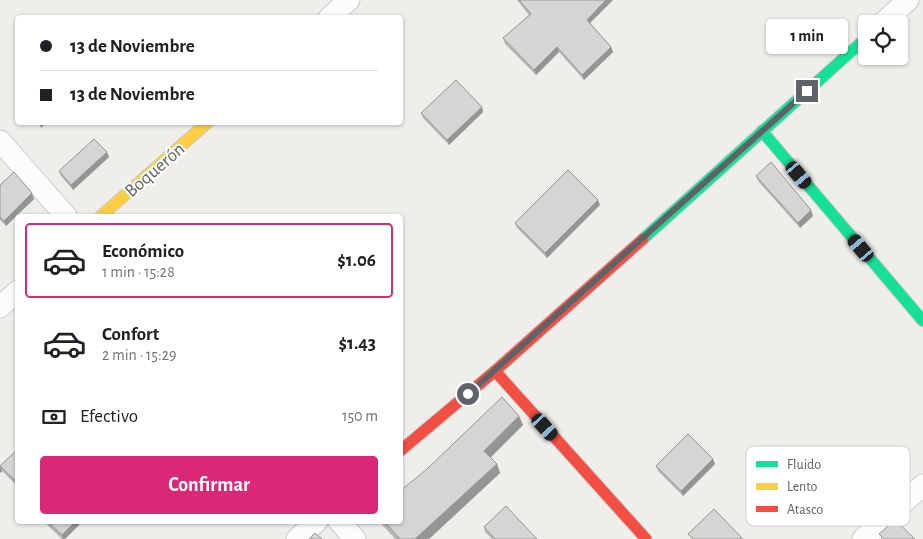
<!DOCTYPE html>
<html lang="es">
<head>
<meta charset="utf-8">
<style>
	body { margin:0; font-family:"Alegreya Sans",sans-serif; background:#f6f6f6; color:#202124; height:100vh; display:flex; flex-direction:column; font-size:19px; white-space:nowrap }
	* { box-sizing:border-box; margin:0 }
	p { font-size:16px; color:#757577 }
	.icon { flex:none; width:28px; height:28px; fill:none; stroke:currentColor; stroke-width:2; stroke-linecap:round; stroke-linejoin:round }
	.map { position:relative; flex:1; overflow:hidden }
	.drawer { position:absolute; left:15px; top:214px; width:388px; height:310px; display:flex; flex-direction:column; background:#fff; border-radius:5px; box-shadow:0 1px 4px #0004 }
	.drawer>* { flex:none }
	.hud { position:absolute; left:15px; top:15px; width:388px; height:110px; border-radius:5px; box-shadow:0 1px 4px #0004; display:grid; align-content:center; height:110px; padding:0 25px; background:#fff }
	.controls { position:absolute; left:858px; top:15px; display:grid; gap:10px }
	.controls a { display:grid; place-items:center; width:50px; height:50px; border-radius:5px; background:#fff; box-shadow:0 1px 4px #0004; font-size:25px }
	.end { position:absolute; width:22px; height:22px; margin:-11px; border:6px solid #5f6368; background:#fff; box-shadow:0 0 0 2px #fff }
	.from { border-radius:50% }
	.bubble { position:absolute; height:35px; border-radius:5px; background:#fff; box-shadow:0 1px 4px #0004; font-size:16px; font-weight:600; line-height:35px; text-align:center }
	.car { position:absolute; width:15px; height:30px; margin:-15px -8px; border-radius:6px; box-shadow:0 0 4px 1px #0007; background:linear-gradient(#222 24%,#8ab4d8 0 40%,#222 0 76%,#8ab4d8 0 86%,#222 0) }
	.hud b { display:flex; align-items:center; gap:18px; height:48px; font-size:19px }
	.hud b+b { border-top:1px solid #e0e0e0 }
	.hud i { width:12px; height:12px; background:#202124 }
	ul { padding:9px 0 0; list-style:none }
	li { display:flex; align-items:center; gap:15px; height:75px; margin:0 10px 8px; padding:0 15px; border:2px solid transparent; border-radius:5px }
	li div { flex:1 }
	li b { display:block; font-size:19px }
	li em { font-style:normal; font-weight:600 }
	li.on { border-color:#db2777 }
	li>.icon { width:45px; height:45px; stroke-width:1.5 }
	.pay { display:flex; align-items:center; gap:12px; height:55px; padding:0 25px; font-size:19px }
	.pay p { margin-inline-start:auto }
	.primary-button { display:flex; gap:10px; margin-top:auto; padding:10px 25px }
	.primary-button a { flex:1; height:58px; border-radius:5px; background:#db2777; color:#fff; font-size:20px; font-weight:600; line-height:58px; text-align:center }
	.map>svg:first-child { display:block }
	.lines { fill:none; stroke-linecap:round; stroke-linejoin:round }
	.street-casing { stroke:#cbcccc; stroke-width:23 }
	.fast-casing { stroke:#cacacb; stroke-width:13 }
	.slow-casing { stroke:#cacacb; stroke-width:13 }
	.jam-casing { stroke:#cacacb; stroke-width:13 }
	.street { stroke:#fdfcfc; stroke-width:21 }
	.fast { stroke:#16e098; stroke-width:11 }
	.slow { stroke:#ffcf43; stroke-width:11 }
	.jam { stroke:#f24e42; stroke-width:11 }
	.wall { fill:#b8b7b5 }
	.shaded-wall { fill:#969594 }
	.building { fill:#d6d5d3; stroke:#969594 }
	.route { stroke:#5f6368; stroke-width:6 }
	.labels { text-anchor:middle; stroke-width:4; stroke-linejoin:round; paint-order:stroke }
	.street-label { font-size:19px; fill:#5f6368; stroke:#fff }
	.key { fill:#fff; stroke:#cfd0d2; stroke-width:1 }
	.key-label { font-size:14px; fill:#5f6368 }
</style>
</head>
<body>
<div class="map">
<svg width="923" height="539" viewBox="0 0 923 539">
	<rect width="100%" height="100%" fill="#efeeea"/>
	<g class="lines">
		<g class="street-casing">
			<g id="street">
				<polyline points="329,18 349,0"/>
				<polyline points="882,24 908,0"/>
				<polyline points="0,141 66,216"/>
				<polyline points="0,307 18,291"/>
				<polyline points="339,521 355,539"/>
				<polyline points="297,539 317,521"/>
				<polyline points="863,539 923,485"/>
			</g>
		</g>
		<g class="fast-casing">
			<g id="fast">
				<polyline points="762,131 923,321"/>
				<polyline points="643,239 866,38"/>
			</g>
		</g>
		<g class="slow-casing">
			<polyline id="slow" points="101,216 208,122"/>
		</g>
		<g class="jam-casing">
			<g id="jam">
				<polyline points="495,371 646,539"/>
				<polyline points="400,451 495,371 643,239"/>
			</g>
		</g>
		<use href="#street" class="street"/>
		<use href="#fast" class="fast"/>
		<use href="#slow" class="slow"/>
		<use href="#jam" class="jam"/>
	</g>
	<g class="wall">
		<polygon points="517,0 613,0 590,23 611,47 613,52 584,80 559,52 536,75 505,44 503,38 529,15"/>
		<polygon points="482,107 483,112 449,145 423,118 421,113"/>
		<polygon points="109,157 73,190 61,176 59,171"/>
		<polygon points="756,176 813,216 800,228 758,181"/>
		<polygon points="0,185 34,199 6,226 0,220"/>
		<polygon points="600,205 547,258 517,228 515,223"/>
		<polygon points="519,416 523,425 490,458 497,464 500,473 429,539 395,539 379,521 400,521"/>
		<polygon points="18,449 18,487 2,471 0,473 0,465 0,466"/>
		<polygon points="713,459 715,464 683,496 658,471 656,466"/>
		<polygon points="43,521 83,521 65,539 62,539"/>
		<polygon points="484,527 537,539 492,539 485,532"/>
	</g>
	<g class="shaded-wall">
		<polygon points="606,0 613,0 588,25 587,20"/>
		<polygon points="557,47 559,52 536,75 534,70"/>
		<polygon points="611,47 613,52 584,80 582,75"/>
		<polygon points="482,107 483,112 449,145 447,140"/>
		<polygon points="39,122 47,122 41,128"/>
		<polygon points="107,152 109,157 73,190 71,185"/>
		<polygon points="32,193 34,199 6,226 4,221"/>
		<polygon points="598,200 600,205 547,258 545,253"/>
		<polygon points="811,210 813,216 800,228 798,223"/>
		<polygon points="519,416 523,425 487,461 484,451"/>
		<polygon points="713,459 715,464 683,496 681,491"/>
		<polygon points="497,464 500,473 429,539 415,539"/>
		<polygon points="0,466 2,471 0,473"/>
		<polygon points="76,521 83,521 65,539 63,539 62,535"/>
	</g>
	<g class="building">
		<polygon points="519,0 606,0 587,20 611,47 582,75 557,47 534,70 503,38 531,14"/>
		<polygon points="456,80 482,107 447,140 421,113"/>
		<polygon points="94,139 107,152 71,185 59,171"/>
		<polygon points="771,162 811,210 798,223 756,176"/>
		<polygon points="568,170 598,200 545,253 515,223"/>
		<polygon points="14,172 32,193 4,221 0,217 0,185"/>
		<polygon points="502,397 519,416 484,451 497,464 415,539 400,539 384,521 400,521 400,491 427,469"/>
		<polygon points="688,434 713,459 681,491 656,466"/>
		<polygon points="18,449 18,483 0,466"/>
		<polygon points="506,506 537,539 495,539 484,527"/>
		<polygon points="714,509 743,539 693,539 688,534"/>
		<polygon points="895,520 915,539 884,539 879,534"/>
		<polygon points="47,521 76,521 62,535"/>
		<polygon points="315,533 322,539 309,539"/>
	</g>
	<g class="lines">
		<polyline class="route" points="468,394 807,91"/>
	</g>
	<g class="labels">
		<g class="street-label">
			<text transform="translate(154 169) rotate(-41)" y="7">Boquerón</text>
		</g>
	</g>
	<rect x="746" y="446" width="164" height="80" rx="8" class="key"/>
	<rect x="756" y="461" width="22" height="6" fill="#16e098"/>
	<rect x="756" y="483" width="22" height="7" fill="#ffcf43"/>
	<rect x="756" y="506" width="22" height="6" fill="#f24e42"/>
	<g class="key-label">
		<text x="787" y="469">Fluido</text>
		<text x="787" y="491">Lento</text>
		<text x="787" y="514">Atasco</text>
	</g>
</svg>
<div class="controls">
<a><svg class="icon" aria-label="locate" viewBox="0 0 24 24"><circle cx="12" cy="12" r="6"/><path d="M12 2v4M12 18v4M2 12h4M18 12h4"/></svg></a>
</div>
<i class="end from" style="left:468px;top:394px"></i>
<i class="end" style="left:807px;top:91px"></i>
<div class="bubble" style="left:766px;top:19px;width:82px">1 min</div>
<i class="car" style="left:799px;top:175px;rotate:140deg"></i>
<i class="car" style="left:861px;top:248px;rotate:320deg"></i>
<i class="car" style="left:545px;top:427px;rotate:138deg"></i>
<div class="hud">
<b><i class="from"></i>13 de Noviembre</b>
<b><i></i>13 de Noviembre</b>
</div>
<section class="drawer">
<ul>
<li class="on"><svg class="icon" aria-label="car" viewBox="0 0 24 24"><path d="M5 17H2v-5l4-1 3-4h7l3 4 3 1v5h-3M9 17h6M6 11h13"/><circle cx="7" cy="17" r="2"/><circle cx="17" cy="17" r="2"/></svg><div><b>Económico</b><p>1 min · 15:28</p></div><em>$1.06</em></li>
<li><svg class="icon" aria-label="car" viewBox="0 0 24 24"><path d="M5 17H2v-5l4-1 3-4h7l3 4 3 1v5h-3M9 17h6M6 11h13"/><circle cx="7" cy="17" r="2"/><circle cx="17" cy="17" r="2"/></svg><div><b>Confort</b><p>2 min · 15:29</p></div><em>$1.43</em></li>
</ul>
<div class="pay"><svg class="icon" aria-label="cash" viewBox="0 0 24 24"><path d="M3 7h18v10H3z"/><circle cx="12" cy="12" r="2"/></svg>Efectivo<p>150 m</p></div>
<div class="primary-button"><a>Confirmar</a></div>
</section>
</div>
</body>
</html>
